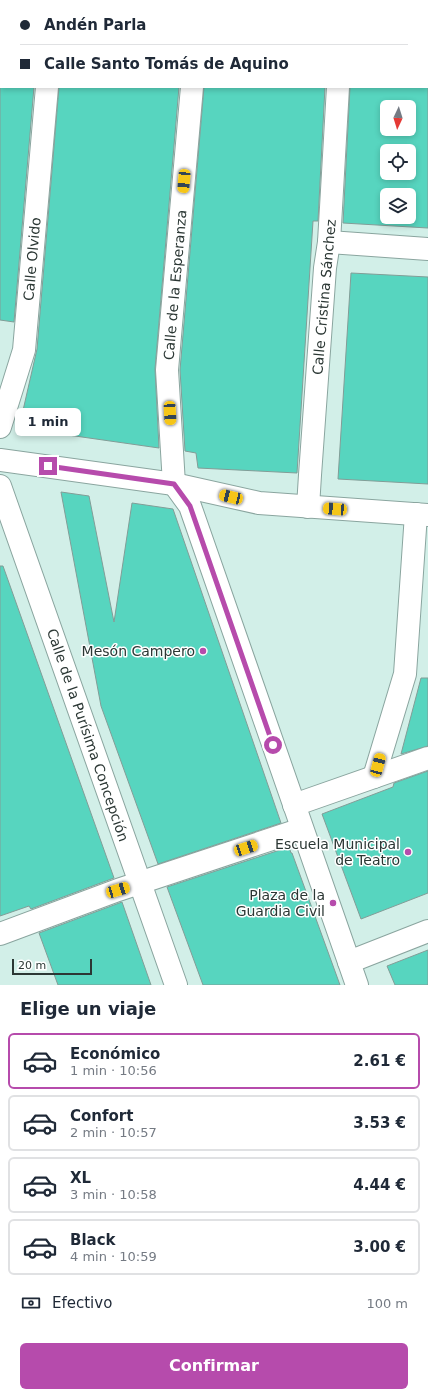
<!DOCTYPE html>
<html lang="es">
<head>
<meta charset="utf-8">
<style>
	body { margin:0; font-family:"DejaVu Sans",sans-serif; background:#f6f6f7; color:#1f2937; height:100vh; display:flex; flex-direction:column; font-size:15px; white-space:nowrap }
	* { box-sizing:border-box; margin:0 }
	p { font-size:13px; color:#747a83 }
	.icon { flex:none; width:22px; height:22px; fill:none; stroke:currentColor; stroke-width:2; stroke-linecap:round; stroke-linejoin:round }
	.map { position:relative; height:985px; overflow:hidden }
	.sheet { display:flex; flex-direction:column; background:#fff; flex:1 }
	.sheet>* { flex:none }
	.guide { position:absolute; left:0px; top:0px; width:428px; height:88px; box-shadow:0 2px 6px #0003; display:grid; align-content:center; height:88px; padding:0 20px; background:#fff }
	.needle { width:26px; rotate:184deg }
	.buttons { position:absolute; left:380px; top:100px; display:grid; gap:8px }
	.buttons a { display:grid; place-items:center; width:36px; height:36px; border-radius:6px; background:#fff; box-shadow:0 2px 6px #0003; font-size:20px }
	.scale { position:absolute; left:12px; bottom:10px; width:80px; box-sizing:border-box; padding-left:4px; border:2px solid #2b3734; border-top:0; font-size:11px; line-height:14px; white-space:nowrap; color:#2b3734; -webkit-text-stroke:3px #fff; paint-order:stroke }
	.end { position:absolute; width:18px; height:18px; margin:-9px; border:5px solid #b64bac; background:#fff; box-shadow:0 0 0 2px #fff }
	.from { border-radius:50% }
	.bubble { position:absolute; height:28px; border-radius:6px; background:#fff; box-shadow:0 2px 6px #0003; font-size:13px; font-weight:800; line-height:28px; text-align:center }
	.car { position:absolute; width:12px; height:24px; margin:-12px -6px; border-radius:5px; box-shadow:0 0 3px 1px #0007; background:linear-gradient(#f5c518 24%,#345 0 40%,#f5c518 0 76%,#345 0 86%,#f5c518 0) }
	.guide b { display:flex; align-items:center; gap:14px; height:38px; font-size:15px }
	.guide b+b { border-top:1px solid #e0e1e3 }
	.guide i { width:10px; height:10px; background:#1f2937 }
	ul { padding:0; list-style:none }
	li { display:flex; align-items:center; gap:12px; height:56px; margin:0 8px 6px; padding:0 12px; border:2px solid #e0e1e3; border-radius:6px }
	li div { flex:1 }
	li b { display:block; font-size:15px }
	li em { font-style:normal; font-weight:800 }
	li.current { border-color:#b64bac }
	li>.icon { width:36px; height:36px; stroke-width:1.5 }
	h2 { padding:0 20px; font-size:18px; line-height:48px }
	.pay { display:flex; align-items:center; gap:10px; height:44px; padding:0 20px; font-size:15px }
	.pay p { margin-inline-start:auto }
	.primary-button { display:flex; gap:8px; margin-top:auto; padding:8px 20px }
	.primary-button a { flex:1; height:46px; border-radius:6px; background:#b64bac; color:#fff; font-size:16px; font-weight:800; line-height:46px; text-align:center }
	.map>svg:first-child { display:block }
	.building { fill:#57d5bf; stroke:#829d97; fill-rule:evenodd }
	.lines { fill:none; stroke-linecap:round; stroke-linejoin:round }
	.street-casing { stroke:#8aa59f; stroke-width:24 }
	.street { stroke:#fff; stroke-width:22 }
	.route { stroke:#b64bac; stroke-width:5 }
	.poi-dot { fill:#b64bac; stroke:#fff; stroke-width:1.5 }
	.labels { text-anchor:middle; stroke-width:3; stroke-linejoin:round; paint-order:stroke }
	.street-label { font-size:14px; fill:#2b3734; stroke:#fff }
	.poi-label { font-size:14px; fill:#2b3734; stroke:#fff; text-anchor:end }
</style>
</head>
<body>
<div class="map">
<svg width="428" height="985" viewBox="0 0 428 985">
	<rect width="100%" height="100%" fill="#d2efe8"/>
	<g class="building">
		<polygon points="0,87 34,87 14,322 0,320"/>
		<polygon points="59,87 179,87 155,369 159,448 19,428 37,349"/>
		<polygon points="204,87 325,87 318,221 313,221 297,473 198,468 196,453 185,451 180,370"/>
		<path d="M350,87h78v141l-85,-5zM387,107h22v22h-22zM387,151h22v22h-22zM387,195h22v22h-22z"/>
		<polygon points="351,273 428,277 428,484 338,479"/>
		<polygon points="61,492 89,496 114,622 132,503 173,509 281,823 158,864 101,706"/>
		<polygon points="0,566 3,566 114,878 31,909 29,906 0,916"/>
		<polygon points="421,678 428,678 428,746 401,754"/>
		<polygon points="428,771 428,893 361,919 322,814 393,787 394,783"/>
		<polygon points="289,847 291,853 292,853 340,985 203,985 167,887"/>
		<polygon points="122,902 151,985 58,985 39,933"/>
		<polygon points="428,950 428,985 395,985 387,966"/>
	</g>
	<g class="lines">
		<g class="street-casing">
			<g id="street">
				<polyline points="375,1 375,0"/>
				<polyline points="0,13 1,13"/>
				<polyline points="427,45 428,45"/>
				<polyline points="329,242 428,249"/>
				<polyline points="0,427 24,350 47,87"/>
				<polyline points="0,460 174,484 259,503 428,515"/>
				<polyline points="174,484 190,506 357,985"/>
				<polyline points="174,484 167,370 192,87"/>
				<polyline points="0,486 176,985"/>
				<polyline points="308,507 310,475 325,268 329,242 338,87"/>
				<polyline points="374,777 405,674 416,514"/>
				<polyline points="294,805 428,758"/>
				<polyline points="0,934 118,890 302,829"/>
				<polyline points="349,962 428,931"/>
			</g>
		</g>
		<use href="#street" class="street"/>
	</g>
	<g class="lines">
		<polyline class="route" points="48,466 174,484 190,506 273,745"/>
	</g>
	<g class="poi-dot">
		<circle cx="203" cy="651" r="4"/>
		<circle cx="408" cy="852" r="4"/>
		<circle cx="333" cy="903" r="4"/>
	</g>
	<g class="labels">
		<g class="street-label">
			<text transform="translate(32 259) rotate(-85)" y="5">Calle Olvido</text>
			<text transform="translate(175 285) rotate(-85)" y="5">Calle de la Esperanza</text>
			<text transform="translate(324 297) rotate(-85)" y="5">Calle Cristina Sánchez</text>
			<text transform="translate(88 735) rotate(71)" y="5">Calle de la Purísima Concepción</text>
		</g>
		<g class="poi-label">
			<text x="195" y="656">Mesón Campero</text>
			<text x="400" y="849">Escuela Municipal<tspan x="400" dy="16">de Teatro</tspan></text>
			<text x="325" y="900">Plaza de la<tspan x="325" dy="16">Guardia Civil</tspan></text>
		</g>
	</g>
</svg>
<div class="buttons">
<a><svg class="needle" viewBox="-14 -14 28 28"><path d="M0-13l5 13h-10z" fill="#e53935"/><path d="M0 13l5-13h-10z" fill="#747a83"/></svg></a>
<a><svg class="icon" aria-label="locate" viewBox="0 0 24 24"><circle cx="12" cy="12" r="6"/><path d="M12 2v4M12 18v4M2 12h4M18 12h4"/></svg></a>
<a><svg class="icon" aria-label="layers" viewBox="0 0 24 24"><path d="M12 4l9 5-9 5-9-5zM3 14l9 5 9-5"/></svg></a>
</div>
<div class="scale">20 m</div>
<i class="end from" style="left:273px;top:745px"></i>
<i class="end" style="left:48px;top:466px"></i>
<div class="bubble" style="left:15px;top:408px;width:66px">1 min</div>
<i class="car" style="left:184px;top:181px;rotate:185deg"></i>
<i class="car" style="left:170px;top:413px;rotate:177deg"></i>
<i class="car" style="left:231px;top:497px;rotate:283deg"></i>
<i class="car" style="left:335px;top:509px;rotate:274deg"></i>
<i class="car" style="left:378px;top:765px;rotate:15deg"></i>
<i class="car" style="left:246px;top:848px;rotate:72deg"></i>
<i class="car" style="left:118px;top:890px;rotate:73deg"></i>
<div class="guide">
<b><i class="from"></i>Andén Parla</b>
<b><i></i>Calle Santo Tomás de Aquino</b>
</div>
</div>
<section class="sheet">
<h2>Elige un viaje</h2>
<ul>
<li class="current"><svg class="icon" aria-label="car" viewBox="0 0 24 24"><path d="M5 17H2v-5l4-1 3-4h7l3 4 3 1v5h-3M9 17h6M6 11h13"/><circle cx="7" cy="17" r="2"/><circle cx="17" cy="17" r="2"/></svg><div><b>Económico</b><p>1 min · 10:56</p></div><em>2.61 €</em></li>
<li><svg class="icon" aria-label="car" viewBox="0 0 24 24"><path d="M5 17H2v-5l4-1 3-4h7l3 4 3 1v5h-3M9 17h6M6 11h13"/><circle cx="7" cy="17" r="2"/><circle cx="17" cy="17" r="2"/></svg><div><b>Confort</b><p>2 min · 10:57</p></div><em>3.53 €</em></li>
<li><svg class="icon" aria-label="car" viewBox="0 0 24 24"><path d="M5 17H2v-5l4-1 3-4h7l3 4 3 1v5h-3M9 17h6M6 11h13"/><circle cx="7" cy="17" r="2"/><circle cx="17" cy="17" r="2"/></svg><div><b>XL</b><p>3 min · 10:58</p></div><em>4.44 €</em></li>
<li><svg class="icon" aria-label="car" viewBox="0 0 24 24"><path d="M5 17H2v-5l4-1 3-4h7l3 4 3 1v5h-3M9 17h6M6 11h13"/><circle cx="7" cy="17" r="2"/><circle cx="17" cy="17" r="2"/></svg><div><b>Black</b><p>4 min · 10:59</p></div><em>3.00 €</em></li>
</ul>
<div class="pay"><svg class="icon" aria-label="cash" viewBox="0 0 24 24"><path d="M3 7h18v10H3z"/><circle cx="12" cy="12" r="2"/></svg>Efectivo<p>100 m</p></div>
<div class="primary-button"><a>Confirmar</a></div>
</section>
</body>
</html>
